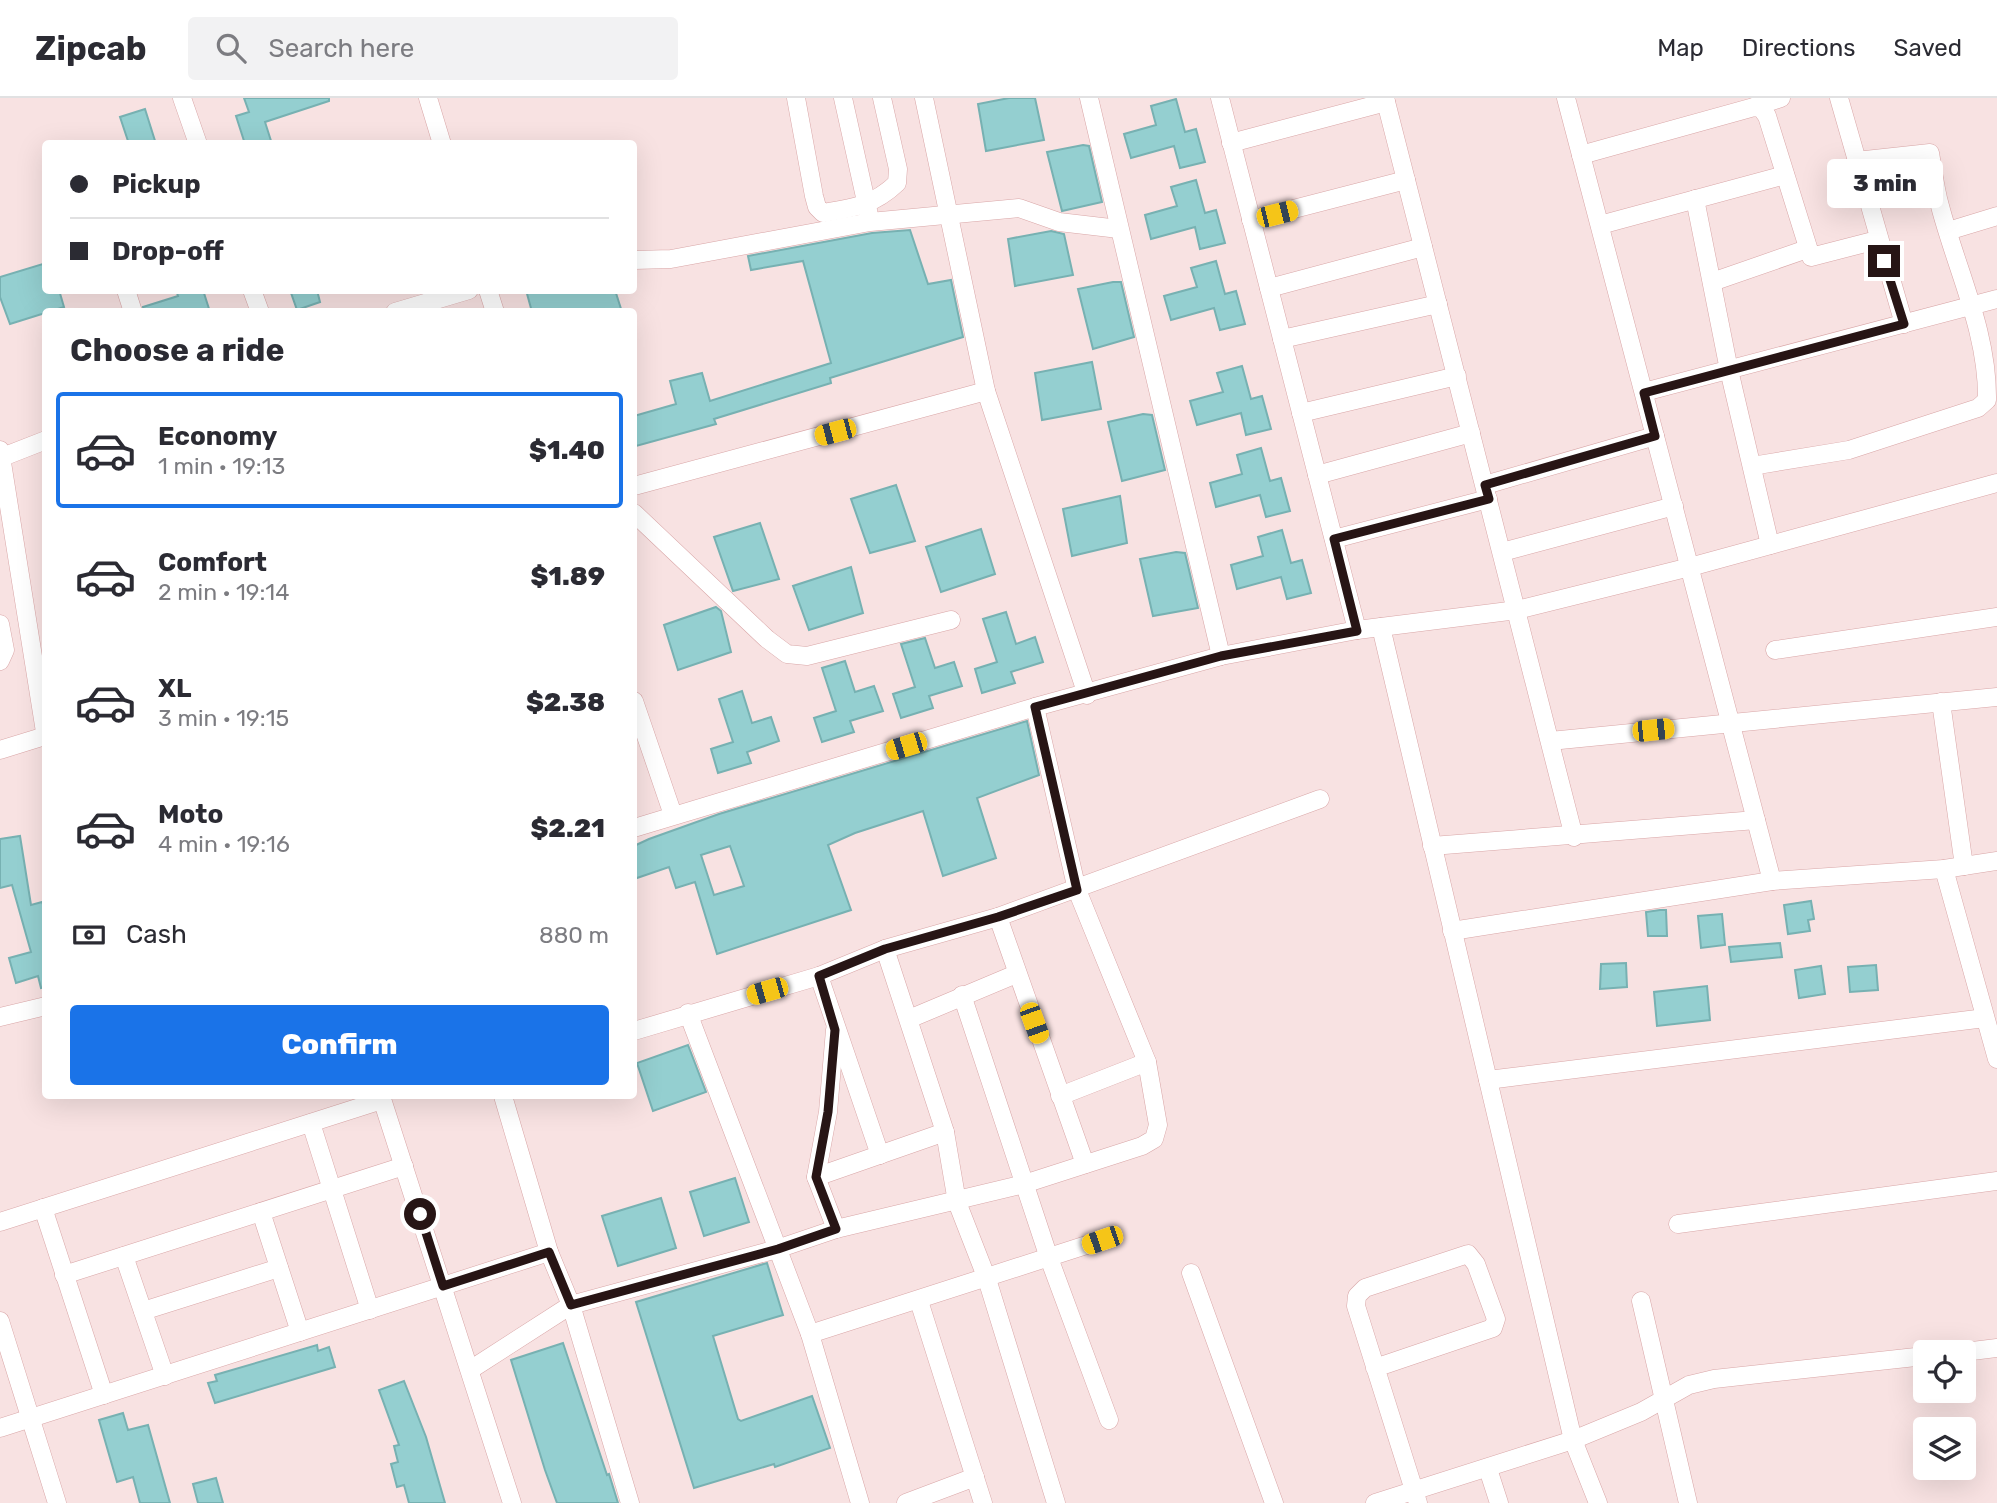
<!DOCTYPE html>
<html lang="en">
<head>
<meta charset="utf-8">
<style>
	body { margin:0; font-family:Rubik,sans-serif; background:#f2f2f3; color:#2b2b33; height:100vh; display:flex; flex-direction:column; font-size:26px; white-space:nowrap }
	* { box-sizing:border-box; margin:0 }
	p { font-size:23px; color:#7c7c81 }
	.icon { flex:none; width:38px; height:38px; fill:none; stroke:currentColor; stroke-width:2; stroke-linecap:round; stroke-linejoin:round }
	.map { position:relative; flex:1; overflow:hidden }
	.details { position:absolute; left:42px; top:210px; width:595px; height:791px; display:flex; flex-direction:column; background:#fff; border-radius:7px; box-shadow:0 7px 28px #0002 }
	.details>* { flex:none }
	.guide { position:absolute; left:42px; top:42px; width:595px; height:154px; border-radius:7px; box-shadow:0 7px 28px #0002; display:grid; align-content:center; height:154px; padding:0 28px; background:#fff }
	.buttons { position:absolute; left:1913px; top:1242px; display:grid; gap:14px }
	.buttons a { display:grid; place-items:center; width:63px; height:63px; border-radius:7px; background:#fff; box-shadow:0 7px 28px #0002; font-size:35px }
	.end { position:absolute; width:32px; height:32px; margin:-16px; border:9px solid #271515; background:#fff; box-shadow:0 0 0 4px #fff }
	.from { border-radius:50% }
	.bubble { position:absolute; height:49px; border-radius:7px; background:#fff; box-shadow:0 7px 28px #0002; font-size:23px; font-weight:800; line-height:49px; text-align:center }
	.car { position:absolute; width:21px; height:42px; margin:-21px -10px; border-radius:9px; box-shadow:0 0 5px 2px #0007; background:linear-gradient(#f5c518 24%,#345 0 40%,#f5c518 0 76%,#345 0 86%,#f5c518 0) }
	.guide b { display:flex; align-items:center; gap:24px; height:66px; font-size:26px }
	.guide b+b { border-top:2px solid #e1e1e2 }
	.guide i { width:18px; height:18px; background:#2b2b33 }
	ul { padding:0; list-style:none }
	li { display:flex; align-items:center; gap:21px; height:116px; margin:0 14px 10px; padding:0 14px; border:4px solid transparent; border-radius:7px }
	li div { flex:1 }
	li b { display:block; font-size:26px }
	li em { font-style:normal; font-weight:800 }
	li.current { border-color:#1a73e8 }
	li>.icon { width:63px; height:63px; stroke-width:1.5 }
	h2 { padding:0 28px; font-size:32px; line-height:84px }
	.pay { display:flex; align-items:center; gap:18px; height:77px; padding:0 28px; font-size:26px }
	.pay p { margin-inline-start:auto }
	.action { display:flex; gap:14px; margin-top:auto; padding:14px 28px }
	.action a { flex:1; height:80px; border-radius:7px; background:#1a73e8; color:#fff; font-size:28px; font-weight:800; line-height:80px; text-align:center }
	header { display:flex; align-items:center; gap:42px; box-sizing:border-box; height:98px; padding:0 35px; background:#fff; border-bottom:2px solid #e1e1e2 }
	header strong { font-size:33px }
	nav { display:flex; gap:38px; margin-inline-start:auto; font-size:24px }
	.search { width:490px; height:63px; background:#f2f2f3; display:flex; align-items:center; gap:18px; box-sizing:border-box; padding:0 24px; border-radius:7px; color:#7c7c81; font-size:26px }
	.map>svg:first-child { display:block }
	.building { fill:#94cfd0; stroke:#77b1b2; stroke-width:2; fill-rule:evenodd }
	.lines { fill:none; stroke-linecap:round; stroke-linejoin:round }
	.minor-casing { stroke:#d9a6a7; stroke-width:19 }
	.minor { stroke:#fff; stroke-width:18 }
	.route { stroke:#271515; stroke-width:9 }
</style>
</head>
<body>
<header>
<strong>Zipcab</strong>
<div class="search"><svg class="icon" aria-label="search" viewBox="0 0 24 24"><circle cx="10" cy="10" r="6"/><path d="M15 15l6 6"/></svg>Search here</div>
<nav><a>Map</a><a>Directions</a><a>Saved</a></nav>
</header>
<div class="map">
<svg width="1997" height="1405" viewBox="0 0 1997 1405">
	<rect width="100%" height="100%" fill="#f8e2e2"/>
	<g class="building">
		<polygon points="244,0 329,0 329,3 265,24 272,46 245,46 236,18 249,14"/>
		<polygon points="1009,0 1035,0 1044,42 986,53 978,6"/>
		<polygon points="1176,1 1185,34 1196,31 1205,64 1180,70 1174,48 1131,60 1124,36 1156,27 1151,8"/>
		<polygon points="145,11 156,46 129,46 120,19"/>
		<polygon points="1083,47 1089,48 1102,104 1062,113 1047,54"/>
		<polygon points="1196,82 1205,115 1216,112 1225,145 1200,151 1195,129 1151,141 1145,117 1177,108 1171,89"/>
		<polygon points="910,132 928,186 951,182 963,239 830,280 831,285 714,321 716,326 636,348 634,318 676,306 670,283 702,275 710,303 831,265 803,163 751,172 748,158 872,135"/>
		<polygon points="1051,133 1064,136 1073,177 1015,188 1008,141"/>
		<polygon points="1216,163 1225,196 1236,193 1245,226 1220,232 1214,210 1171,222 1164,198 1197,189 1191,170"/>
		<polygon points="46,165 46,192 59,192 64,209 10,226 0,199 0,179"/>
		<polygon points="1113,184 1121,184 1134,239 1093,251 1078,191"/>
		<polygon points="176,192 203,192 210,214 144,214 143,209 178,198"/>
		<polygon points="290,192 317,192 320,204 297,212"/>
		<polygon points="526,192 615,192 622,214 532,214"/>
		<polygon points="1092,264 1101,311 1042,322 1035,275"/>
		<polygon points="1242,268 1251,301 1262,298 1271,331 1246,337 1241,315 1197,327 1190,303 1223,294 1217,275"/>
		<polygon points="1143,316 1152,317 1165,372 1122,383 1108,324"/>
		<polygon points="1261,350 1270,383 1281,380 1290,413 1266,419 1260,397 1216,409 1210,385 1242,376 1237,357"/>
		<polygon points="896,387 915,443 870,455 851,401"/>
		<polygon points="1120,398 1127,445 1072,458 1063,411"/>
		<polygon points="760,425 779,481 733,493 714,439"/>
		<polygon points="981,431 995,476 941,494 926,449"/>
		<polygon points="1282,432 1291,465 1302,462 1311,495 1287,501 1281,479 1237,491 1231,467 1263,458 1258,439"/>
		<polygon points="1176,454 1185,455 1198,510 1153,518 1140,461"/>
		<polygon points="851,469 863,515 809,532 793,488"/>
		<polygon points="716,509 721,513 731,554 678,572 664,527"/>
		<polygon points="1006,514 1016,546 1035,539 1043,564 1011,574 1015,585 982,595 975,571 997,564 983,521"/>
		<polygon points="925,540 935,570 954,564 962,588 929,598 933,610 901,620 893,596 915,589 901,546"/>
		<polygon points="845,563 855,594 874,588 883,613 850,623 854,634 822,644 814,620 836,613 822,570"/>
		<polygon points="742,593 752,625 771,619 779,643 747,654 751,665 718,675 711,651 733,644 719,601"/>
		<path d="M1027,623l12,54 -62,23 19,60 -53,18 -20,-65 -68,22 -27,12 23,65 -134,44 -22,-72 -19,6 -7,-21 -35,12v-33l15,-7 70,-25zM730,748l14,40 -30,9 -13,-40z"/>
		<polygon points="20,738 31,807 42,804 46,815 46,889 41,890 38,878 16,885 9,860 31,854 12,787 0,790 0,741"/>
		<polygon points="1811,803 1814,821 1808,822 1810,833 1788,836 1784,807"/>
		<polygon points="1660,812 1666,812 1667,838 1648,838 1646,814"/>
		<polygon points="1722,816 1725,847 1701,850 1698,818"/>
		<polygon points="1780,845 1782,859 1731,864 1729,849"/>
		<polygon points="1626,865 1627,889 1600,891 1601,866"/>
		<polygon points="1876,867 1878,892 1850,894 1848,869"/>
		<polygon points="1821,868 1825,896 1799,900 1795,872"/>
		<polygon points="1707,888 1710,922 1657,928 1654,894"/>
		<polygon points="688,947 706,994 653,1013 637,965"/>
		<polygon points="735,1080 749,1124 704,1138 690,1094"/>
		<polygon points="661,1100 676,1150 618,1168 602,1118"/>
		<polygon points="767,1165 783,1217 713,1238 738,1321 741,1323 812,1298 830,1350 775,1369 774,1366 694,1390 636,1204"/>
		<polygon points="563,1245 607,1377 609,1376 618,1405 557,1405 545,1372 511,1262"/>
		<polygon points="317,1247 318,1253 329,1249 335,1269 215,1305 208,1285 217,1283 215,1277"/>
		<polygon points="404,1283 426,1339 445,1405 409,1405 404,1387 397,1389 391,1366 398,1364 394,1348 399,1347 379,1292"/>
		<polygon points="123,1315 128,1332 148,1327 170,1405 140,1405 133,1379 117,1384 99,1322"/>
		<polygon points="216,1380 223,1405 198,1405 193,1386"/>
	</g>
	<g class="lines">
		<g class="minor-casing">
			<g id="minor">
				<polyline points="182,0 198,46"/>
				<polyline points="428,0 442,46"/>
				<path d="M796,0l18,98 3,11 6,6c31,-5 51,-8 74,-30l1,-14 -16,-71"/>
				<polyline points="843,0 869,117"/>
				<polyline points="924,0 986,293 1087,597"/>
				<polyline points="1089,0 1221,558"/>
				<polyline points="1220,0 1357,532"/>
				<polyline points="1385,0 1574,739"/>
				<polyline points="1566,0 1772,783"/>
				<polyline points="1839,0 1904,226"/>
				<polyline points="1754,9 1781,0"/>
				<polyline points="1231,45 1386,4"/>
				<polyline points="1581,57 1754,9 1761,10 1767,18 1811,159 1877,142"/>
				<polyline points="1695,101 1729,272 1770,447"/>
				<polyline points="1251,122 1406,82"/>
				<polyline points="1600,127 1785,77"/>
				<polyline points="1948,133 1997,118"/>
				<polyline points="634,162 671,161 870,124 1019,110 1059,124 1119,131"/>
				<polyline points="1712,184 1807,151"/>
				<polyline points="1269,190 1423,149"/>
				<polyline points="126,192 133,214"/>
				<polyline points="252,192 260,214"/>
				<polyline points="488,192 495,214"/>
				<polyline points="395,214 469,192"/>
				<polyline points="1282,241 1438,206"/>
				<polyline points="1644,294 1997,201"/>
				<polyline points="1301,315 1457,278"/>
				<polyline points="0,352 46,640"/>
				<polyline points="0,360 46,342"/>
				<path d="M1752,368l97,-16 129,-42 9,-8c1,-68 -30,-129 -47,-194 -5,-17 -7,-36 -10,-53l-74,8"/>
				<polyline points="1317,377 1471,335"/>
				<polyline points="1485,387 1655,338"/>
				<polyline points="634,388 986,293"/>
				<polyline points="634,415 767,541 787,556 807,558 951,522"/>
				<polyline points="1334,441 1488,401"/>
				<polyline points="1502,454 1674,408"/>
				<polyline points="0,526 5,552 0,563"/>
				<polyline points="1381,529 1573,1342 1598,1405"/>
				<polyline points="1775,552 1997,519"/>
				<polyline points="634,603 673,717"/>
				<polyline points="1941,604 1964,768"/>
				<polyline points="1550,643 1997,599"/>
				<polyline points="0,652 45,638"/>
				<polyline points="634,730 1035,609 1221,558 1357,532 1517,512 1690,469 1997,385"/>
				<polyline points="1432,748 1756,722"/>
				<polyline points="1944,771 1997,961"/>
				<polyline points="998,819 1085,1066"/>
				<polyline points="1452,833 1772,783 1944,771 1997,763"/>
				<polyline points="885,851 945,1034 957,1104 987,1181 1056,1405"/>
				<polyline points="819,878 880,1057"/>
				<polyline points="962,897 1049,1160 1109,1322"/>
				<polyline points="688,915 810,1236 860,1405"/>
				<polyline points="0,919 46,908"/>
				<polyline points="909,921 1016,876"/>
				<polyline points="835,932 828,1014 816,1079 836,1131"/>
				<polyline points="634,933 819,878 885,851 998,819 1320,701"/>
				<polyline points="1488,982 1985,920"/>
				<polyline points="381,998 512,1405"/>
				<polyline points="503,998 549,1154 571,1207 630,1405"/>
				<polyline points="1060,998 1147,964"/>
				<polyline points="311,1025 370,1212"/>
				<polyline points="816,1079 945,1034"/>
				<polyline points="43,1110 104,1297"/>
				<polyline points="261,1114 300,1234"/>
				<polyline points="0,1124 382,1002"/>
				<polyline points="1678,1126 1997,1083"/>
				<polyline points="124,1158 165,1278"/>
				<polyline points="1191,1175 1274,1405"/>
				<polyline points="64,1177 404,1068"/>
				<polyline points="919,1203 983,1405"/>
				<polyline points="1641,1203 1688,1405"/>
				<polyline points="143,1213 279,1170"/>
				<polyline points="0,1223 57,1405"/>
				<polyline points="810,1236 1102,1142"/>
				<polyline points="1956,1255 1997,1250"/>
				<polyline points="1375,1270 1493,1230 1496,1221 1476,1166 1468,1156 1365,1190 1357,1198 1356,1208 1418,1405"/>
				<polyline points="470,1272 571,1207 777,1151 836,1131 1024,1086 1142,1048 1154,1041 1158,1027 1147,964 1077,792 1035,609"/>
				<polyline points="0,1330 549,1154"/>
				<polyline points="1488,1371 1499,1405"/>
				<polyline points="906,1405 975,1379"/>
				<polyline points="1375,1405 1573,1342 1641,1314 1689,1287 1714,1281 1925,1258"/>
			</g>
		</g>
		<use href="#minor" class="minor"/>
	</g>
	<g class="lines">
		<polyline class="route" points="420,1116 443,1188 549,1154 571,1207 778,1151 836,1131 816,1079 828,1014 835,932 819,878 885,851 998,819 1077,792 1035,609 1221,558 1357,533 1334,441 1489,401 1485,387 1655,338 1644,295 1904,226 1884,163"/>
	</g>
</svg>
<div class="buttons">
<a><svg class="icon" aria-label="locate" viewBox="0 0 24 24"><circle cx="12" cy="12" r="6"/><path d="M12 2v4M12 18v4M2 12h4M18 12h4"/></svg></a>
<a><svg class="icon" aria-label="layers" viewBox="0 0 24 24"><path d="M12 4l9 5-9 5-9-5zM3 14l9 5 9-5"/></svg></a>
</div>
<i class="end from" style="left:420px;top:1116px"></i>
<i class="end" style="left:1884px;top:163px"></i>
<div class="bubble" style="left:1827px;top:61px;width:116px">3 min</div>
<i class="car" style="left:1277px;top:116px;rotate:76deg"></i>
<i class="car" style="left:835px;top:334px;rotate:255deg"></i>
<i class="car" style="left:1653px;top:632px;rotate:84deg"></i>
<i class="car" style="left:906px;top:648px;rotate:253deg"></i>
<i class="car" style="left:767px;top:893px;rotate:254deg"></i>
<i class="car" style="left:1034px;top:925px;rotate:160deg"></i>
<i class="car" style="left:1102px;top:1142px;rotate:251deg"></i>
<div class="guide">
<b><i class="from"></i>Pickup</b>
<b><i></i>Drop-off</b>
</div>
<section class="details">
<h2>Choose a ride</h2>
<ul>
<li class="current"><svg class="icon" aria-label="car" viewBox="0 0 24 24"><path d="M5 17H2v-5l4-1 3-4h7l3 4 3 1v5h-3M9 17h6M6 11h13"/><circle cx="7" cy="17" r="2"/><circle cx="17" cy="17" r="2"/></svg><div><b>Economy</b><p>1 min · 19:13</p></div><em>$1.40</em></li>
<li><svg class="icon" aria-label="car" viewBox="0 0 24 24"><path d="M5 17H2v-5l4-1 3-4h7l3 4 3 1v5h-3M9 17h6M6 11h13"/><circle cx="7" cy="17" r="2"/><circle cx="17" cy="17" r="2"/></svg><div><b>Comfort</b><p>2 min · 19:14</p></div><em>$1.89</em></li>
<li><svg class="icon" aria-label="car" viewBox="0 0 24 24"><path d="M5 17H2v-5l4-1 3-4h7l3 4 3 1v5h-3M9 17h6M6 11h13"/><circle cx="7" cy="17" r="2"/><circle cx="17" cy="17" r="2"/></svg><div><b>XL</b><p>3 min · 19:15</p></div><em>$2.38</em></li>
<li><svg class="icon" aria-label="car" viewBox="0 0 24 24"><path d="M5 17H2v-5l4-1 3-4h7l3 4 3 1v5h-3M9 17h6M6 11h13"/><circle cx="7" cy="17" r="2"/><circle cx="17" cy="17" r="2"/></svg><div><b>Moto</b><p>4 min · 19:16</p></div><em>$2.21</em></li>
</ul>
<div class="pay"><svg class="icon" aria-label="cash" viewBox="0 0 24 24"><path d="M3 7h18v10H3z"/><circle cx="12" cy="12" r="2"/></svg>Cash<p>880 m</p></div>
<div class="action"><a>Confirm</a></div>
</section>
</div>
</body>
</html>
